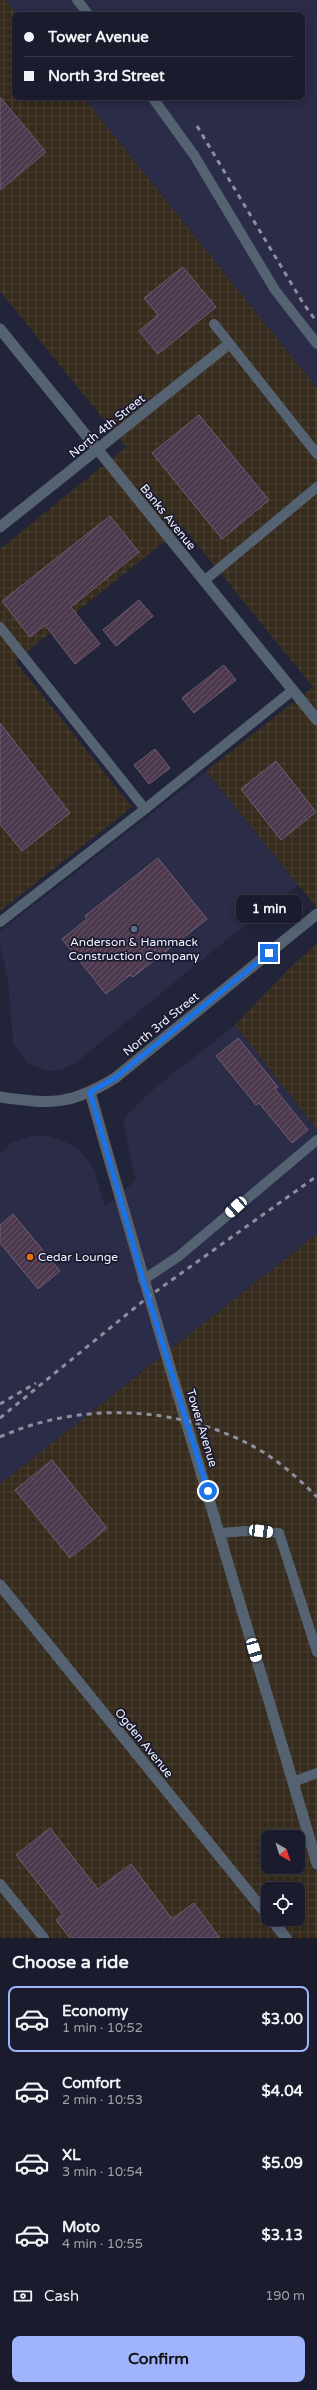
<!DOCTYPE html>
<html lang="en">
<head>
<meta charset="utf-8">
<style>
	body { margin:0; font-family:"Varela Round",sans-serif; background:#232434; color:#f1f3f6; height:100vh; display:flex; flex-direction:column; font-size:15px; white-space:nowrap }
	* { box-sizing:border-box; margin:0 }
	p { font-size:13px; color:#9fa1a9 }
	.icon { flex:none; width:22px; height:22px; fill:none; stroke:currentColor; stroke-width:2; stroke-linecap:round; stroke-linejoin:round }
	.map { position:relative; height:1938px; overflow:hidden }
	.sheet { display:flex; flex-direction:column; background:#1a1b2c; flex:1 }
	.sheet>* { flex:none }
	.banner { position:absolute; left:12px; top:12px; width:293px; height:88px; border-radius:8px; box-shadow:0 2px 10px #0003,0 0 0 1px #383948; display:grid; align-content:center; height:88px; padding:0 12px; background:#1a1b2c }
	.needle { width:26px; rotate:141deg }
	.tools { position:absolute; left:261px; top:1830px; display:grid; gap:8px }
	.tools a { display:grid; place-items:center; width:44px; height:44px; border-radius:8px; background:#1a1b2c; box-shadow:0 2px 10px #0003,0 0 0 1px #383948; font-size:20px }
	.end { position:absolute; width:18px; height:18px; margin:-9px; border:5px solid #1a73e8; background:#fff; box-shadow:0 0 0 2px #fff }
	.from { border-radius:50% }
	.bubble { position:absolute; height:28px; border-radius:8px; background:#1a1b2c; box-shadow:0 2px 10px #0003,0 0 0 1px #383948; font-size:13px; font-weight:800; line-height:28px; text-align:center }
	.car { position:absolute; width:12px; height:24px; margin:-12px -6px; border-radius:5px; box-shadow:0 0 3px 1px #0007; background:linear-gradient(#fff 24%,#345 0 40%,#fff 0 76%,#345 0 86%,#fff 0) }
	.banner b { display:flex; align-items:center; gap:14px; height:38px; font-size:15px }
	.banner b+b { border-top:1px solid #383948 }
	.banner i { width:10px; height:10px; background:#f1f3f6 }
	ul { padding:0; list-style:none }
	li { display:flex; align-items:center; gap:12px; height:66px; margin:0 8px 6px; padding:0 4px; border:2px solid transparent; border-radius:8px }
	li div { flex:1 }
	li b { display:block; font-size:15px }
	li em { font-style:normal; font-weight:800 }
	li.current { border-color:#a0b3fd }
	li>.icon { width:36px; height:36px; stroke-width:1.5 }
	h2 { padding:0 12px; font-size:18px; line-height:48px }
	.pay { display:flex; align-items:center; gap:10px; height:44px; padding:0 12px; font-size:15px }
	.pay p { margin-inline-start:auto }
	.action { display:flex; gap:8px; margin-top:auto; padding:8px 12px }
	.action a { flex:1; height:46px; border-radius:8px; background:#a0b3fd; color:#111; font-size:16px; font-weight:800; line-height:46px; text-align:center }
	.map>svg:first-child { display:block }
	.built { fill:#2a2c48 }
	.industrial { fill:url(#industrial-grid); fill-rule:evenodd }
	.building { fill:url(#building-hatch); stroke:#715c71 }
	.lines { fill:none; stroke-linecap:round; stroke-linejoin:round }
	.service { stroke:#546272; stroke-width:10 }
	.minor { stroke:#546272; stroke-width:11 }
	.rail { stroke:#8d8f9e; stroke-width:3; stroke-dasharray:5 5; stroke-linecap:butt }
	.route { stroke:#1a73e8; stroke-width:5 }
	.service-dot { fill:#5c6f8a; stroke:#191a30; stroke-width:1.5 }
	.food-dot { fill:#e8710a; stroke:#191a30; stroke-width:1.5 }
	.labels { text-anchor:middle; stroke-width:3.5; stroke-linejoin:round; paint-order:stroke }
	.street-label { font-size:12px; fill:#f2f4fd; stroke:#191a30 }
	.poi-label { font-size:12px; fill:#f2f4fd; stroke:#191a30 }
</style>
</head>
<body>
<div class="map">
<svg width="317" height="1938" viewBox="0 0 317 1938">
	<defs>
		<pattern id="industrial-grid" width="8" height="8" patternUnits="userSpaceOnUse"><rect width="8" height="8" fill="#362b1c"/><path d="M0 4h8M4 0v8" fill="none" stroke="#4a4033"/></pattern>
		<pattern id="building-hatch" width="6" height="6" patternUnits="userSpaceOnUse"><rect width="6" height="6" fill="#4d394d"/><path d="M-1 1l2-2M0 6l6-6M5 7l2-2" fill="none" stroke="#675668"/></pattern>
	</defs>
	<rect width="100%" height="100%" fill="#22243a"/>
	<g class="built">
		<polygon points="6,0 317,0 317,388 83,97 302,97 302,15 18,15"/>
		<polygon points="206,771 299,885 225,941 77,1062 64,1069 48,1071 27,1063 13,1043 8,979 0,946 0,931"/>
		<polygon points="235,1025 317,1128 317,1234 0,1484 0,1153 12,1142 31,1136 48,1136 70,1144 83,1154 94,1169 105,1207 136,1180 123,1124 127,1114 157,1086"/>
	</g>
	<g class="industrial">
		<polygon points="0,0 6,0 18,15 15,15 15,97 83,97 317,388 317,908 206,771 313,687 183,527 15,661 132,807 0,911 0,549 126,447 0,291"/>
		<polygon points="317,944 317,1128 316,1128 235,1025 293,965"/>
		<path d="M317,1234v704h-317v-454zM268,1837h30v30h-30zM268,1889h30v30h-30z"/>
	</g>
	<g class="building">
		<polygon points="0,97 46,152 0,190"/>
		<polygon points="183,267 216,307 158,354 139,331 158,315 144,298"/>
		<polygon points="199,415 269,500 222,539 152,453"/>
		<polygon points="110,516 139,552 71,607 100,644 75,664 45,625 30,637 2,601"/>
		<polygon points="139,600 153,616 116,646 103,630"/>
		<polygon points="224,665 236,680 194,713 182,698"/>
		<polygon points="0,723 70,813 22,851 0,824"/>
		<polygon points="155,749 170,768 149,784 134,765"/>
		<polygon points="276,761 316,812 281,840 241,789"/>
		<polygon points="158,858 207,919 133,977 130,975 106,994 62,939 87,919 85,916"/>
		<polygon points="238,1038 278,1087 275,1089 308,1130 292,1143 259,1103 256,1105 216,1056"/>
		<polygon points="13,1214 60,1271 38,1289 0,1243 0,1225"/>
		<polygon points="52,1460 107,1528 70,1558 15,1490"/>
		<polygon points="50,1828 98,1889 131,1864 172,1919 194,1903 220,1938 70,1938 56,1920 63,1915 16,1855"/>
	</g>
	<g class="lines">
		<g class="service">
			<polyline points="77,0 89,15"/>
			<polyline points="152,97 194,155 275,290 317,344"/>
			<polyline points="214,324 317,454"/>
			<polyline points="204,581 317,487"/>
			<polyline points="0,627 145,809"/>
			<polyline points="0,922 145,809 293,690"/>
			<polyline points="143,1280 179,1256 317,1140"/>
			<polyline points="220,1533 247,1531 279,1533 317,1652"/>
			<polyline points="293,1782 317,1773"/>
			<polyline points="0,1884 44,1938"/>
		</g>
		<g class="minor">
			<polyline points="0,329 317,720"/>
			<polyline points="0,527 229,344"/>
			<path d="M90,1092c73,258 152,515 227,772"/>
			<path d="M0,1097c50,7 70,9 115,-19l202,-164"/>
			<polyline points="0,1585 268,1916"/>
			<polyline points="271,1919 286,1938"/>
		</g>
		<g class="rail">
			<polyline points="197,126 303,303 317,322"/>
			<polyline points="0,1404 36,1383"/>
			<polyline points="0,1418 148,1297 317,1176"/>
			<path d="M0,1437c80,-36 181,-32 258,12 21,12 41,30 59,48"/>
		</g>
	</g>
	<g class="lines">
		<polyline class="route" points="208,1491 143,1280 90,1092 115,1078 269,953"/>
	</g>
	<circle class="service-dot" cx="134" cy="929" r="4"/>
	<circle class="food-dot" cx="30" cy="1257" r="4"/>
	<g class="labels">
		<g class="street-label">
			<text transform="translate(107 426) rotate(-39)" y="4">North 4th Street</text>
			<text transform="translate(168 517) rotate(51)" y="4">Banks Avenue</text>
			<text transform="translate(161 1024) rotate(-39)" y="4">North 3rd Street</text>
			<text transform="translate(202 1428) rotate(73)" y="4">Tower Avenue</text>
			<text transform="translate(144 1743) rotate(51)" y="4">Ogden Avenue</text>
		</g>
		<g class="poi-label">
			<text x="134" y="946">Anderson &amp; Hammack<tspan x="134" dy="14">Construction Company</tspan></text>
			<text x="38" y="1261" text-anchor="start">Cedar Lounge</text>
		</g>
	</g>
</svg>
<div class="tools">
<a><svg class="needle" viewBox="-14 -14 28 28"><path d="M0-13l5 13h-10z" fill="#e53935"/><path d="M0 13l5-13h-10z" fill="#9fa1a9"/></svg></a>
<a><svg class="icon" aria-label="locate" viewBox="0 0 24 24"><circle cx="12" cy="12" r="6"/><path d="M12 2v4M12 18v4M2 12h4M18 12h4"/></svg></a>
</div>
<i class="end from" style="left:208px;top:1491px"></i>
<i class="end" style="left:269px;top:953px"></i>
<div class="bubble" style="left:236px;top:895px;width:66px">1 min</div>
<i class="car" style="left:236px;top:1207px;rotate:228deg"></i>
<i class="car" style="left:261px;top:1531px;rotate:97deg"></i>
<i class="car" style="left:254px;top:1650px;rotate:164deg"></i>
<div class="banner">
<b><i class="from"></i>Tower Avenue</b>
<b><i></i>North 3rd Street</b>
</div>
</div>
<section class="sheet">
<h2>Choose a ride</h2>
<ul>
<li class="current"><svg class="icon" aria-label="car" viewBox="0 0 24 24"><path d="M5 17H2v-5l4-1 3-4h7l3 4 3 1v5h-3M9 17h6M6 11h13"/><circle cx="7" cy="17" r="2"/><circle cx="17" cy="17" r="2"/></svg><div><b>Economy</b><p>1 min · 10:52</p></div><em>$3.00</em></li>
<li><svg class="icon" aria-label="car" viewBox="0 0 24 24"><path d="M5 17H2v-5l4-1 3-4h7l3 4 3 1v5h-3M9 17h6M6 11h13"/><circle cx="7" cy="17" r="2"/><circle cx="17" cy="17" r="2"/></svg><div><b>Comfort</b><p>2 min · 10:53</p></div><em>$4.04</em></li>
<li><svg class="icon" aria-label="car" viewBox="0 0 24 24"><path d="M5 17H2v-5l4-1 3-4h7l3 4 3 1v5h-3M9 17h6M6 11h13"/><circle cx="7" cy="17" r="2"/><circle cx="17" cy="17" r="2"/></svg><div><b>XL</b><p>3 min · 10:54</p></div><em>$5.09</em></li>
<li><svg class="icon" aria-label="car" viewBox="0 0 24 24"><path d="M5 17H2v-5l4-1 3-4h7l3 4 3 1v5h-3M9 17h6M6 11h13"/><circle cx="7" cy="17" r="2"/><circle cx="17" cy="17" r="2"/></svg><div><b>Moto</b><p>4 min · 10:55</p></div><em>$3.13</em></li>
</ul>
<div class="pay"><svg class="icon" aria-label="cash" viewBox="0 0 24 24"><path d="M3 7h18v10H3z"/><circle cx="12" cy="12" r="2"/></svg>Cash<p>190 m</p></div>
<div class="action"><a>Confirm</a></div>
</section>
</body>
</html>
